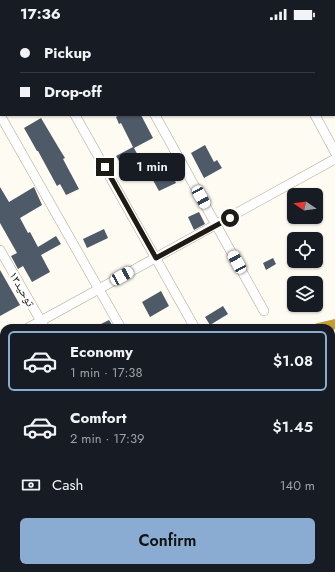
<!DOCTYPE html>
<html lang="en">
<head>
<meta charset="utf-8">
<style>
	body { margin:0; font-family:Jost,"Noto Naskh Arabic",sans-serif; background:#20242c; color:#f1f3f6; height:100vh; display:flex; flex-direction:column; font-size:15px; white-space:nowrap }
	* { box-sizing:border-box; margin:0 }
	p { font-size:13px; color:#9ea1a6 }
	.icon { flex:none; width:22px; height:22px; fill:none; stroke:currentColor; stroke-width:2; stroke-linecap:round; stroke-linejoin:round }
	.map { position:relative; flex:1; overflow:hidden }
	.drawer { position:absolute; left:0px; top:296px; width:335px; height:248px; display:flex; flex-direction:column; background:#171b24; border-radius:12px 12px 0 0; box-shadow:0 1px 3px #0004 }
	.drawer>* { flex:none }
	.hud { position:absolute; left:0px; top:0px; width:335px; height:88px; box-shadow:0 1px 3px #0004; display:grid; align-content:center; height:88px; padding:0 20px; background:#171b24 }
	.needle { width:26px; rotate:283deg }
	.controls { position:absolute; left:287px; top:160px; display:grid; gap:8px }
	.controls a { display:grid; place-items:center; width:36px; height:36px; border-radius:6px; background:#171b24; box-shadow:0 1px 3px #0004; font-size:20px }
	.end { position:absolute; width:18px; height:18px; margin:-9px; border:5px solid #1e1b14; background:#fff; box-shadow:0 0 0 2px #fff }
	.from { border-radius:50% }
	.bubble { position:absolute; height:28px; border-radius:6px; background:#171b24; box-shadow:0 1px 3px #0004; font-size:13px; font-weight:600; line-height:28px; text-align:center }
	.car { position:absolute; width:12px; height:24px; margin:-12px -6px; border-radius:5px; box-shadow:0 0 3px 1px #0007; background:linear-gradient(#fff 24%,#345 0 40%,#fff 0 76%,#345 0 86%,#fff 0) }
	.hud b { display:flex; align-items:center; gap:14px; height:38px; font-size:15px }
	.hud b+b { border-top:1px solid #363941 }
	.hud i { width:10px; height:10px; background:#f1f3f6 }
	ul { padding:7px 0 0; list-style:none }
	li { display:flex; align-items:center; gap:12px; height:60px; margin:0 8px 6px; padding:0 12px; border:2px solid transparent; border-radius:6px }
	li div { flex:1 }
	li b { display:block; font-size:15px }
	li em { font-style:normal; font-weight:600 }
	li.active { border-color:#8bacd2 }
	li>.icon { width:36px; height:36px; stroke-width:1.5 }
	.pay { display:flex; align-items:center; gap:10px; height:44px; padding:0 20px; font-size:15px }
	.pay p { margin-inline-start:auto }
	.cta { display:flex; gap:8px; margin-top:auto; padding:8px 20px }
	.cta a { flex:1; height:46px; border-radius:6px; background:#8bacd2; color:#111; font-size:16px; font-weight:600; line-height:46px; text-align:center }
	.status { display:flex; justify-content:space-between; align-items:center; height:28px; padding:0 20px; background:#171b24; direction:ltr }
	.status svg { height:11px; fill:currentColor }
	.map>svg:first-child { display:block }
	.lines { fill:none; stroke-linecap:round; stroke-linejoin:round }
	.canal { stroke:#c59d37; stroke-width:10 }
	.building { fill:#4f5a68 }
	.street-casing { stroke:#ada492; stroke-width:10 }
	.street { stroke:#fff; stroke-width:9 }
	.route { stroke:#1e1b14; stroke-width:5 }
	.labels { text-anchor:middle; stroke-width:4; stroke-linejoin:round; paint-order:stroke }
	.street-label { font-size:12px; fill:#1e1b14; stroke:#fff }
</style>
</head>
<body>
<div class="status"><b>17:36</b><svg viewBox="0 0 49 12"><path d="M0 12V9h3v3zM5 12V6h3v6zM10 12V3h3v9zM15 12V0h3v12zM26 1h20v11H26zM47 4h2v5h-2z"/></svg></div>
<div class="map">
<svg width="335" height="544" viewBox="0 0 335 544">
	<rect width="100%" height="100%" fill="#fefbf3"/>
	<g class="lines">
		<g class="canal">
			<polyline points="318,300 335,296"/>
			<polyline points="0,477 4,474"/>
		</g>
	</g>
	<g class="building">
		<polygon points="119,87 141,87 153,110 134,120 143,137 124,147 120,139 122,138 116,128 133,119 121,95 119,96 116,89"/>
		<polygon points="41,90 60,122 65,130 63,131 79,161 66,167 60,156 57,158 38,123 37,123 24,100"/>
		<polygon points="205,117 214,134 217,132 222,140 204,150 191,125"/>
		<polygon points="162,126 176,155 159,163 144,136"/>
		<polygon points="0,159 9,174 34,159 42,177 20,190 28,205 30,204 38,219 56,208 61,216 41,227 50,244 32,254 23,238 18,241 11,228 17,225 0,195"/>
		<polygon points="199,184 205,196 194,202 188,189"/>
		<polygon points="104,201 108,210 87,220 83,211"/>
		<polygon points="273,230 276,236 266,242 263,235"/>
		<polygon points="0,242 20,277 0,288"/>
		<polygon points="161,263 169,278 150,289 142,274"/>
		<polygon points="223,278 228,286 210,297 205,289"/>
		<polygon points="109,292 114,300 93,300"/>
	</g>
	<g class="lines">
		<g class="street-casing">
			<g id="street">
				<polyline points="26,0 26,1"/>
				<polyline points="106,0 107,1"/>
				<polyline points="185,0 186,1"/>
				<polyline points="266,0 267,1"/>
				<polyline points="0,87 121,300"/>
				<polyline points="75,87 195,300"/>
				<polyline points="155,87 264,283"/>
				<polyline points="315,87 335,124"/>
				<polyline points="0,222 45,300"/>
				<polyline points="28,300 335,131"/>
				<polyline points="0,317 4,314"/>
				<polyline points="0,357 4,364"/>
			</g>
		</g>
		<use href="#street" class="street"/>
	</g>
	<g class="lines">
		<polyline class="route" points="105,139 156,230 230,190"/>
	</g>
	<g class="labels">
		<g class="street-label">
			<text transform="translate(22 261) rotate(60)" y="4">توحید۱۳</text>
		</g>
	</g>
</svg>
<div class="controls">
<a><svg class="needle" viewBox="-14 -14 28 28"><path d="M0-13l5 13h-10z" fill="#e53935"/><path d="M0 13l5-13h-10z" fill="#9ea1a6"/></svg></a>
<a><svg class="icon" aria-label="locate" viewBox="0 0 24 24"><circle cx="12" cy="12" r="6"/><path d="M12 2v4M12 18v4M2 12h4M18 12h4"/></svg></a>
<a><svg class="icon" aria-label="layers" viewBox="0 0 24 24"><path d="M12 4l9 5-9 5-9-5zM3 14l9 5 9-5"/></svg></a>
</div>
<i class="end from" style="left:230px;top:190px"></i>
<i class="end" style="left:105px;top:139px"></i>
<div class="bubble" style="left:119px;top:125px;width:66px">1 min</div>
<i class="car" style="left:201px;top:169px;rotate:151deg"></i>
<i class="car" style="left:237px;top:234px;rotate:331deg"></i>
<i class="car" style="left:122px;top:248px;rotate:61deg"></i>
<div class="hud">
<b><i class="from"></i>Pickup</b>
<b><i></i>Drop-off</b>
</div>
<section class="drawer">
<ul>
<li class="active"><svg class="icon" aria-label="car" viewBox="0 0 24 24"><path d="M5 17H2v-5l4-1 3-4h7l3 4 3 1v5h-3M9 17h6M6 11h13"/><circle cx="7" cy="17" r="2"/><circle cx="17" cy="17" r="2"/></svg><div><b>Economy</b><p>1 min · 17:38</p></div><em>$1.08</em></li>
<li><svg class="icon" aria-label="car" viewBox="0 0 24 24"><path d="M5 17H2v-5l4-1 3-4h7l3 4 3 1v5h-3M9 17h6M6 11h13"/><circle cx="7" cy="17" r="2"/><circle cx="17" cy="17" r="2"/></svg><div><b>Comfort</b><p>2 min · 17:39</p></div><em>$1.45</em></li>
</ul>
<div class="pay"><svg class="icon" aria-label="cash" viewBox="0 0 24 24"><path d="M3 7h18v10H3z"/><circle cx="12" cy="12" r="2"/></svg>Cash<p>140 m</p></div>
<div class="cta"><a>Confirm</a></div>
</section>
</div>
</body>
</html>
